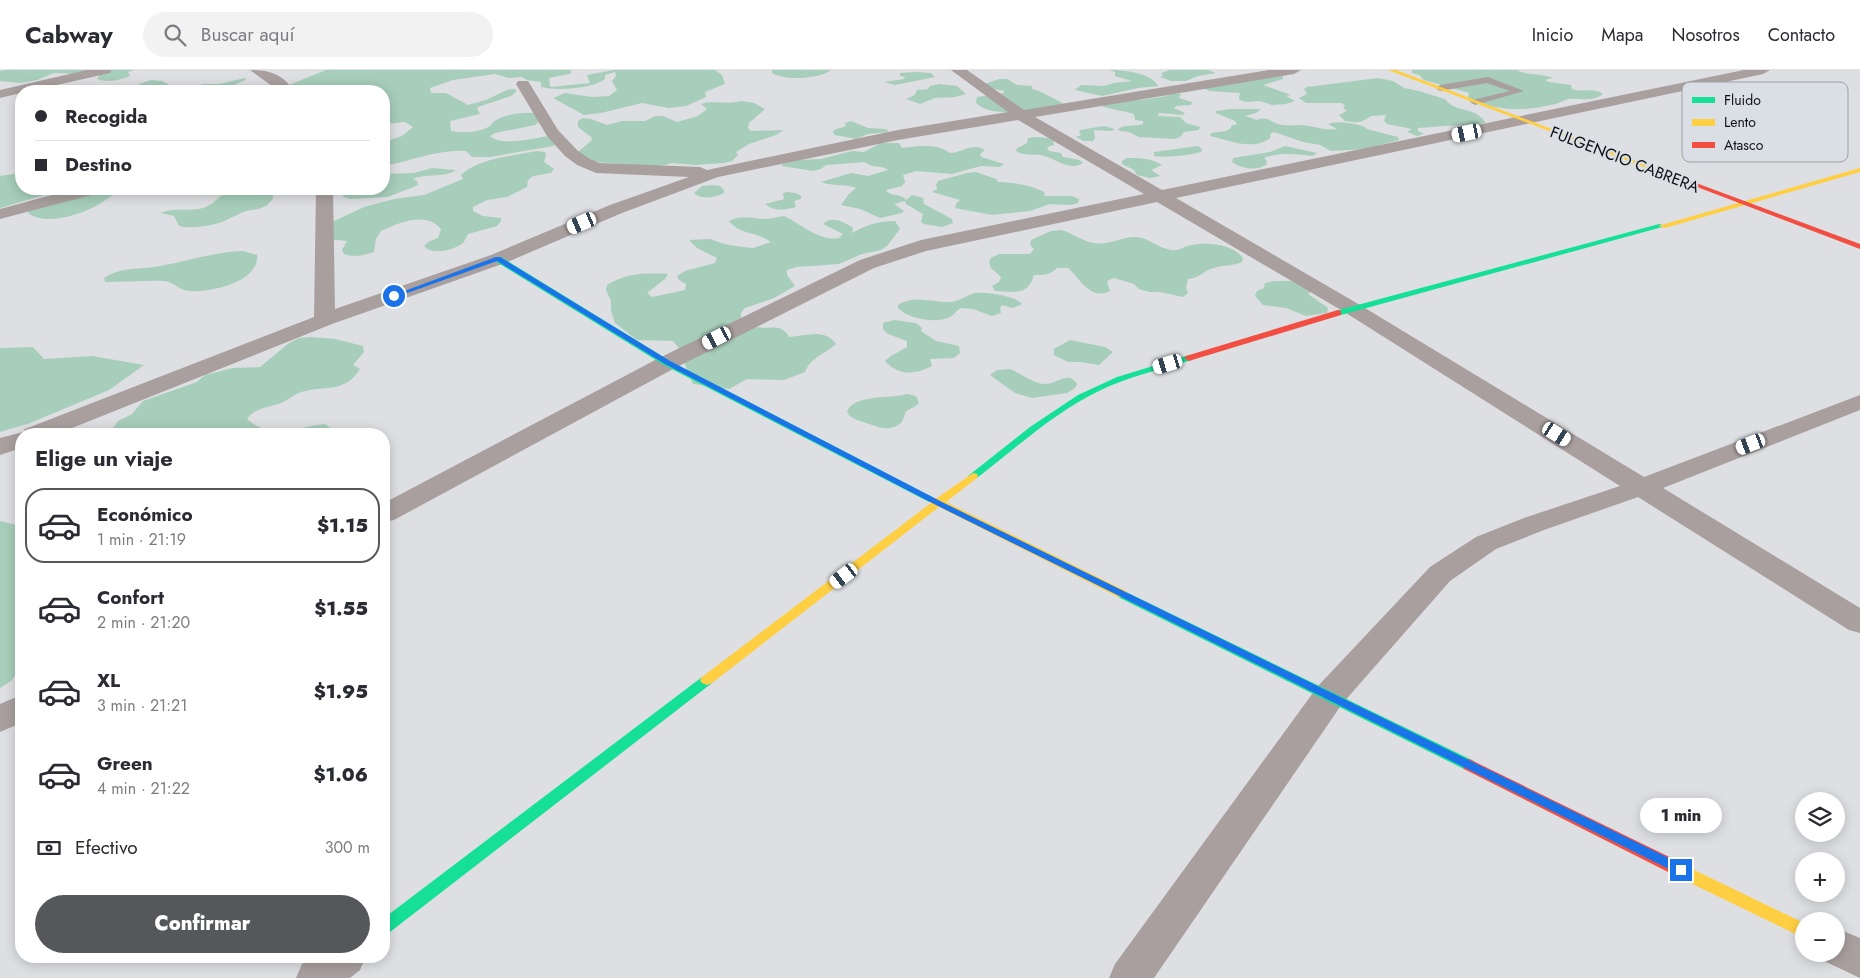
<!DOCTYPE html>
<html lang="es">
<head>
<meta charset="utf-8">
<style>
	body { margin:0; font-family:Jost,sans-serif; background:#f2f2f3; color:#2b2b33; height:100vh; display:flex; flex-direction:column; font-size:19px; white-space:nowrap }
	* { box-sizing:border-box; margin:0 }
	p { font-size:16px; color:#7c7c81 }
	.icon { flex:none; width:28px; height:28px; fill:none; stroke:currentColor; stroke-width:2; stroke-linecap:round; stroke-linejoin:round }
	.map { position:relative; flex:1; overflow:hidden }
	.sheet { position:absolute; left:15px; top:358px; width:375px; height:535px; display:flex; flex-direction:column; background:#fff; border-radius:20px; box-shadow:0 2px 12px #0003 }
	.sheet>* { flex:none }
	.hud { position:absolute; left:15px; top:15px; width:375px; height:110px; border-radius:20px; box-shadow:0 2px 12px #0003; display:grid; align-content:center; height:110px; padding:0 20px; background:#fff }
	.buttons { position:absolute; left:1795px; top:722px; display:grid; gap:10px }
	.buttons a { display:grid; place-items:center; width:50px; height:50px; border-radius:50%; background:#fff; box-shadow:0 2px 12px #0003; font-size:25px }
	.end { position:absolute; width:22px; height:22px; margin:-11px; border:6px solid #1a73e8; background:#fff; box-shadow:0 0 0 2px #fff }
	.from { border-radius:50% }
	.bubble { position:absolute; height:35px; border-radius:18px; background:#fff; box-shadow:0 2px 12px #0003; font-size:16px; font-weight:800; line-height:35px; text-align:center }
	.car { position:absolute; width:15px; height:30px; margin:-15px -8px; border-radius:6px; box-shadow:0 0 4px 1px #0007; background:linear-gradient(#fff 24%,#345 0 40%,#fff 0 76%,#345 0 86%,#fff 0) }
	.hud b { display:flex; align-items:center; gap:18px; height:48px; font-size:19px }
	.hud b+b { border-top:1px solid #e1e1e2 }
	.hud i { width:12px; height:12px; background:#2b2b33 }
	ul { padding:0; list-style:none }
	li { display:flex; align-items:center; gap:15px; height:75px; margin:0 10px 8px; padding:0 10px; border:2px solid transparent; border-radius:20px }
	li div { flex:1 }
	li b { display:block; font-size:19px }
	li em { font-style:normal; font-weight:800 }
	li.current { border-color:#56575a }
	li>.icon { width:45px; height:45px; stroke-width:1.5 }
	h2 { padding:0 20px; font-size:22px; line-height:60px }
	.pay { display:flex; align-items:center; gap:12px; height:55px; padding:0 20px; font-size:19px }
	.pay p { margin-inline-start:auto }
	.action { display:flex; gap:10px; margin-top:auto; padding:10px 20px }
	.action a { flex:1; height:58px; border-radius:30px; background:#56575a; color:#fff; font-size:20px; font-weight:800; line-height:58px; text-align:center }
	header { display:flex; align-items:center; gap:30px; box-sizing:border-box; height:70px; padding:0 25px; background:#fff; border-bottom:1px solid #e1e1e2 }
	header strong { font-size:24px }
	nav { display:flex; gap:28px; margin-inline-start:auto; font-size:18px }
	.search { width:350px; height:45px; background:#f2f2f3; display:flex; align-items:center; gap:12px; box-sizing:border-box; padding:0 18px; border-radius:28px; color:#7c7c81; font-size:19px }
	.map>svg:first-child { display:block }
	.forest { fill:#a7ceba }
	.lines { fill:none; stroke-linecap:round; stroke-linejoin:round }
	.lane { fill:#a99f9f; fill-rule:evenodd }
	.street { fill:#a99f9f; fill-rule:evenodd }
	.fast { fill:#16e098; fill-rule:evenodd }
	.slow { fill:#ffcf43; fill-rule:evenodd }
	.jam { fill:#f24e42; fill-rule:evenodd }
	.route { fill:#1a73e8 }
	.labels { text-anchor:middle; stroke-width:4; stroke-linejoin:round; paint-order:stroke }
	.far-street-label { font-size:16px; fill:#0d0e11; stroke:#dadfe5 }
	.key { fill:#dadfe5; stroke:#9ca0a5; stroke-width:1 }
	.key-label { font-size:14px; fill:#0d0e11 }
</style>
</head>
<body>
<header>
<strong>Cabway</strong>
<div class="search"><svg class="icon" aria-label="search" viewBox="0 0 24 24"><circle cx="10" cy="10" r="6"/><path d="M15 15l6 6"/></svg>Buscar aquí</div>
<nav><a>Inicio</a><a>Mapa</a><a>Nosotros</a><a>Contacto</a></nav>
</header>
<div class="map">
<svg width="1860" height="908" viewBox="0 0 1860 908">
	<rect width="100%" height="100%" fill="#dddfe2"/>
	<g class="forest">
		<polygon points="5,0 101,0 77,4 54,3 37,10 20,13 0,11 0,1"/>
		<path d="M109,0h25l-6,2 2,4c-10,4 -22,7 -33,3l2,-4z"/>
		<path d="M326,0h245v3l-2,1 -20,4 1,9 40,-4 -3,-8 27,-5h101l7,5 3,9 -20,8 1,5 -20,9 -17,2 -27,-5 -41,10 -17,2 -31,-17 12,-5 27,4 17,-1 8,-6 -5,-9 4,-5 -1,-4 -10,3v4c-14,10 -48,12 -64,8v-5l-14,-2 -5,-3 -13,1 -14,-4 -42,6 -23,8 1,5h15l22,12 18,-5 21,-10 7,-1 3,2 -6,5 -33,11 -1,1 3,6 -30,7 1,10c11,2 25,2 35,-3 5,-1 5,-5 9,-7 10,-7 31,-10 42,-7l2,8 -4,3 -40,8 -5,3c12,11 44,2 59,0l10,6 -6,4 -63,11h-18l-6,-6c-27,-2 -55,10 -82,15v-24l18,-6 11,-9 -8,-5 -21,2v-33h-88l-12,-4z"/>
		<path d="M772,0h59c-11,9 -47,11 -59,3z"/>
		<path d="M1109,0c12,0 42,2 49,16l-20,2 -36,8 -27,-6 6,-5 23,1 10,-3 18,-2 -17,-5v-4z"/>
		<polygon points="1170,0 1208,0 1216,3 1198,6 1186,11 1171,11 1160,7 1163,5 1161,3"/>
		<path d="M1412,0h105c10,6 24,3 36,8l-8,2 4,2 22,3 1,4c10,4 21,-2 31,5 -9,8 -23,4 -34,5 -5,1 -9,4 -14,5 -31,8 -58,7 -87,-6l1,-5 -45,-13 -5,-5 -7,-2z"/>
		<polygon points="915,2 931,3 935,7 895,15 884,12 904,9 905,7 900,6 900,3"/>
		<polygon points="1275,5 1283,6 1283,9 1263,15 1291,25 1286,26 1295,31 1286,34 1272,35 1260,31 1246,32 1240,30 1239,28 1240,23 1209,21 1204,18"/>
		<polygon points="245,8 246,10 231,16 246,16 247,17 237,21 184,21 203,14 219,14"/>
		<path d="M1378,8l15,3 11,7 15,3 26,8c11,15 29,6 41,24l-68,5v3l6,3 -7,2 -10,-4 5,-3 -25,-5 -3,-3 2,-6 -15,1c-10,7 -13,7 -26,5l-6,-6 8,-4 -4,-3 2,-2 -3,-3h-36l-7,-5 8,-4 -3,-5 3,-2z"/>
		<path d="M999,9h8l10,6 15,1v3c7,1 23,10 30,14v2c-8,3 -16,1 -24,3 -19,3 -47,9 -62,-5l1,-6 27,-4v-2l-14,-3 -5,-4z"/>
		<polygon points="151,10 162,11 168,14 168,18 157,21 141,21 144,17 139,14"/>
		<polygon points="940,14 957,16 966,24 955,27 935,28 920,34 906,29 915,25 917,20 928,19 930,16"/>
		<path d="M1174,23l7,1 -2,4 13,4 -1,3 -15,1 -2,2 11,5 -2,2 -24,-2 -1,3 22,1 6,6 14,4 -1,3 -15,2 -4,5 -6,2 -35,-2 -10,-5 -9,-1 -2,-2c7,-5 17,-2 25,-5v-3l-8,-1 -1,-6c-12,-4 -25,-4 -37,-10l29,-7 15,3 26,-4 -1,-2z"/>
		<path d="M741,31l13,2 11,6 -16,14 -1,5 3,3 33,-1 -8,5 -27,9 -13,8 2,3 -6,6 -8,2 -28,2 -24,-2 -15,4 -61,-5 -14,-4 -5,-5 15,-13 -1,-3 -13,-10v-6l5,-3 8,1 16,6 15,-4h23l10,-5h8l14,6 21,-6 9,-7 -6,-5c13,-4 26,1 40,-3z"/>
		<path d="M1230,39h31l-5,4 -11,3 12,4c11,-5 15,4 25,5 7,1 13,0 20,0 11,1 24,6 35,4l-9,-5c8,-3 34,-1 39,5l31,8 1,3 -34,9 -34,2 -11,-6 -17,-3 -29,-10 -4,2 1,3c-17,15 -43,3 -61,-1l1,-3 15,-2 5,-3v-2l6,-2 -2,-3 -19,-8v-2z"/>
		<polygon points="851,51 868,58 886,59 889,62 868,64 856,69 835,65 833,63 834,60 846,56 845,53"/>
		<polygon points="1104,56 1115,59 1111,61 1094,60 1095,68 1093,71 1084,71 1076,67 1081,65 1079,62 1080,60"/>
		<path d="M1035,67l13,1 5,2 1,5 -7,2 2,4 12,2 2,4 17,3 3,3c-15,9 -27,-5 -42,-8 -8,-1 -15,1 -24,-3l-1,-3 11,-6 1,-5z"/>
		<path d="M881,73h18l3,5c16,-2 35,-5 48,5 12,0 23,-11 35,-3l-5,4 1,3 23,7 -4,3 -19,-1 -29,8 -36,-3 -13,4 2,7 -3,4 -16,4c4,7 15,3 20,10l6,-5 11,3 1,6 28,15 1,4 -11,4 -18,-3 -3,-2 2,-8 -17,-10 -1,-3 -11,3 10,7 -2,2 -22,5 -20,-9 -19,-4 8,-11 7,-6c-11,-5 -23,-1 -35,-6l30,-9 17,3 20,-6c-7,-6 -16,-1 -23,-8l-39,3 -5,4 -8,2 -31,-5v-2l16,-4 23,-1 31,-8 12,1z"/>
		<path d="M1198,76l4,3 -1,3c-9,3 -37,6 -47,4v-4z"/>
		<path d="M1285,76l32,7 -4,3c-15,-2 -35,-4 -49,2l3,3 -1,4c-10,6 -25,4 -34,-3l1,-4 37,-6z"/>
		<path d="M537,81l8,1 1,3 -2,7 10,7 -3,4 -18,3 -5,4 -1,7 -20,10 -20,3 -14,7v4l10,5 18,2v3l-4,5 -29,8c-2,3 -3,6 -4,8 -8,8 -32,14 -40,4l4,-4 10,-4 3,-9c-15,-18 -42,-6 -60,2l-5,8 -2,13c-10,3 -20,6 -30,2l-2,-4 5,-9 -19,-2 4,-17 32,-15 30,-8 30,-4 39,-16 -2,-4c18,-17 52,-19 76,-24z"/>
		<path d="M1127,88c13,0 24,0 35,7l-11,5 9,6 -10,2 -13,-3 -3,-5 -12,-6v-3z"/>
		<path d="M432,98l24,2c-11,8 -30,3 -43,9l4,2 1,4 -30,12 -38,2 -6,-2 -4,-6 2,-2h42v-15l30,-1z"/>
		<path d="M976,102l20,7 2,3c14,0 34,3 46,10l1,4h27l7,3 -1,4 -7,2 -21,-1 -20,7 -38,4 -37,-7 1,-4 4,-4 -28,-8 5,-3 -1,-4 2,-4 29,-8z"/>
		<polygon points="21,103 21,119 64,119 0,138 0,106"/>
		<path d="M712,115l8,1 4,4v3c-10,4 -21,8 -30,0l8,-7z"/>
		<path d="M91,119h36c-13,3 -20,11 -31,17 -17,9 -51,20 -68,7l2,-4z"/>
		<path d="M236,119h24l13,5v4c-6,12 -19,11 -30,14 -7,3 -14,7 -21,10 -12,4 -30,7 -43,4l-5,-10 -14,-3c15,-6 29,-1 43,-5 13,-4 16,-15 33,-19z"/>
		<path d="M787,122l9,1 5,3v3l-7,2 2,6c-11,3 -21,5 -31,-3l19,-5 -1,-6z"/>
		<path d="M784,146c17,8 36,26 55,22l4,-4 -20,-10c9,-9 21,-2 30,4l-1,5c14,-8 26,-12 43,-12l5,8 -13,17 -6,4 -19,4 -23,10 -43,3 -9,3v5l8,11 -21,12 -29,10 -4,5v6c4,2 10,6 15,8 12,3 26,-5 33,10 17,-1 35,-9 47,7 -11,10 -26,14 -31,28l-21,8 -37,-1 -18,10 -36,-5 -15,-37 -5,-6 -36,-1 -22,-17 -4,-12v-10l-5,-11 1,-5c17,-11 40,-13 61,-11l-3,5 -18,14 5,4 33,-7 1,-6 -7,-4 -2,-4 8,-5 30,-8 2,-5 -20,-10 -8,-8 21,-1 14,5 18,3 11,1 18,-6c-12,-10 -31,-7 -42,-21 13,-6 21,-3 34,-2 7,0 14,-2 21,-3z"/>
		<path d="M1061,160c12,3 21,11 32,13 16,3 27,-6 42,-6 13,0 23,11 36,13 9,1 13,-4 21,-5 17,-3 40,-1 51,13l-1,4c-9,4 -19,3 -28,6 -12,3 -13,10 -26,11l-2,9 2,5 -5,4 -23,-5h-11l-10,-3 -5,-5 -20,-6 -7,3 3,10c-20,10 -29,-12 -42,-23h-11c-6,7 -14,7 -23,7 -6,21 -20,17 -39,16l-3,-5 7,-4 2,-5 -10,-9 -2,-6 2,-4 8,-4h31l4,-5 -4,-4 1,-5 20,-9z"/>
		<path d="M243,181l14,4c3,27 -47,38 -68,36 -10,-1 -15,-9 -25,-10 -19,-1 -39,1 -59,1l-1,-4c18,-12 36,-8 56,-12 28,-5 54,-14 83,-15z"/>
		<polygon points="1274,211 1297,211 1313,220 1308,224 1328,238 1327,243 1306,246 1286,238 1263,235 1255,226 1257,221 1264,218 1265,213"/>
		<path d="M974,223c11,-1 40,2 48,11l-9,4 -11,-3 -2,3 1,5 -9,3 -19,-7 -12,-1c-5,2 -7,8 -13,10 -14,5 -40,1 -50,-10v-3c18,-11 34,-2 53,-3 8,-1 15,-6 23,-9z"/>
		<path d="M894,250l22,3 6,5 -1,3 15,10 23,5 1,7 -6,5 -24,1 2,7c-16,9 -34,10 -47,-5l6,-5 16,-9v-6l-19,-7 -5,-5v-6z"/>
		<path d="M312,267l23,2 28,7 1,6 -11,13 7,4c-14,23 -33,17 -55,22 -10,2 -15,8 -24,12 -13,5 -25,4 -34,16 26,22 48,8 78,5l13,10h-223l-2,-6 5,-7 14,-7 11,-13 54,-19 8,-7 28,-7 27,-1 29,-24 10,-5z"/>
		<polygon points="1070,270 1105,277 1113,282 1099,295 1081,292 1068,292 1054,285 1054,279"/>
		<polygon points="33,277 44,289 92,286 144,295 109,320 30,353 0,362 0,278"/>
		<path d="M1010,299c11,4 24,15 35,15 13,0 23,-14 32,0l-2,4 -8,5 -35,5 -17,-5 -25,-18 7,-5z"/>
		<path d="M907,324l9,2 3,7 -3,3 -10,5 -4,11c-14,12 -25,4 -39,0 -7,-3 -13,-3 -16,-11 8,-17 43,-12 60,-17z"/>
		<polygon points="0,451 21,456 21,598 11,611 0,618"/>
	</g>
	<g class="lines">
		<polygon class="lane" points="1488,7 1524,21 1475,35 1470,32 1472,30 1510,21 1487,13 1440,21 1436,18 1440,15"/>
		<g class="street">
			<polygon points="87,0 112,0 110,3 30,21 21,21 21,23 0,28 0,20"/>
			<path d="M250,0c20,0 32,4 44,21h-15z"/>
			<polygon points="951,0 967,0 1024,40 1269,0 1301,0 1294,4 1035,47 1162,120 1744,0 1770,0 1763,4 1176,128 1360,235 1644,407 1860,325 1860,340 1663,418 1860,538 1860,563 1849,560 1638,427 1544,460 1496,479 1450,511 1342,634 1154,908 1109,908 1115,894 1318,616 1430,497 1476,467 1524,448 1620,416 1346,243 1157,132 926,181 874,198 675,298 394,450 384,452 384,433 659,288 860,190 921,170 1144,124 1018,50 898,70 718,107 622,143 505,193 332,254 57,364 21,364 21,378 0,385 0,368 23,362 25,359 314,247 316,119 333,119 335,239 491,185 610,135 689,107 596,103 577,95 565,86 547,66 516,14 518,11 528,11 558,60 577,80 588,88 599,93 700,97 707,100 898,60 1008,42"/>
			<polygon points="74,119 102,119 99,123 0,149 0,139"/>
			<polygon points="21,625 21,653 0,662 0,634"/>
			<polygon points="1836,858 1860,868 1860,908 1822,890 1819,884 1836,884"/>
			<polygon points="313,886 366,886 360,900 350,908 296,908 302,894"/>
		</g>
		<g class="fast">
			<polygon points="1659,154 1666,156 1341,245 1335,245 1334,243 1335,241"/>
			<polygon points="495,187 501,187 670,291 938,430 937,432 929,432 664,295 495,191"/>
			<path d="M1189,285l5,3 -2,2c-30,9 -62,16 -91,30 -46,22 -84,57 -124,88h-8l-1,-2 62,-49 48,-32 39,-18z"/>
			<polygon points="1122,520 1474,691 1476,695 1474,699 1469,701 1464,699 1118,527 1116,524 1118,521"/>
			<polygon points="707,605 712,607 714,610 712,613 390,862 384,864 384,848 702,607"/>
		</g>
		<g class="slow">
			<polygon points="1388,0 1396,0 1681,108 1676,109"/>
			<polygon points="1860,98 1860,102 1665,158 1658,156"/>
			<polygon points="973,403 977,404 978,406 977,408 946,432 1126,521 1128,524 1126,527 1118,527 939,437 712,613 707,615 702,613 700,610 702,607 931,433 928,430 929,428 937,428"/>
			<polygon points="1686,796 1804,853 1804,868 1680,808 1678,803 1680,798"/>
		</g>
		<g class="jam">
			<polygon points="1676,107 1680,107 1860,174 1860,179 1676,109"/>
			<polygon points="1338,240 1341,241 1341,245 1192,290 1189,291 1184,288 1186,286"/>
			<polygon points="1469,689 1692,798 1694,803 1692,808 1686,810 1680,808 1464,699 1462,695 1464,691"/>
		</g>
	</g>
	<polygon class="route" points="496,187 500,187 670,291 942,432 1685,796 1687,800 1685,803 1677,803 936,435 665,294 497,191 396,227 391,226"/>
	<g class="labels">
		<g class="far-street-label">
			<text transform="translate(1625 89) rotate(21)" y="6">FULGENCIO CABRERA</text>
		</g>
	</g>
	<rect x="1682" y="12" width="166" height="80" rx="8" class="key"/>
	<rect x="1692" y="27" width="23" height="6" fill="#16e098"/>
	<rect x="1692" y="49" width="23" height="7" fill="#ffcf43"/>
	<rect x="1692" y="72" width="23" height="6" fill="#f24e42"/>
	<g class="key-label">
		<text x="1724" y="35">Fluido</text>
		<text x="1724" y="57">Lento</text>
		<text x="1724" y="80">Atasco</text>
	</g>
</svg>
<div class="buttons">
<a><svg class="icon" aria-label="layers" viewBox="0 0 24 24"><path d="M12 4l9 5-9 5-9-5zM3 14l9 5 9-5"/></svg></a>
<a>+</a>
<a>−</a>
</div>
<i class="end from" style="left:394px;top:226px"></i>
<i class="end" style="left:1681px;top:800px"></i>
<div class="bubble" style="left:1640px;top:728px;width:82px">1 min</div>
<i class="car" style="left:1467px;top:63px;rotate:258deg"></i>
<i class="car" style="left:582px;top:153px;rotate:247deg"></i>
<i class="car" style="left:717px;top:268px;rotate:243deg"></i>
<i class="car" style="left:1168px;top:294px;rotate:253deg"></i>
<i class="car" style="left:1557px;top:364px;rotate:122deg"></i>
<i class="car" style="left:1751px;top:374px;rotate:249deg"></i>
<i class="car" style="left:844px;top:506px;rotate:233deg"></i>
<div class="hud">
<b><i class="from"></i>Recogida</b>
<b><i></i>Destino</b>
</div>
<section class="sheet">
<h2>Elige un viaje</h2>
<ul>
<li class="current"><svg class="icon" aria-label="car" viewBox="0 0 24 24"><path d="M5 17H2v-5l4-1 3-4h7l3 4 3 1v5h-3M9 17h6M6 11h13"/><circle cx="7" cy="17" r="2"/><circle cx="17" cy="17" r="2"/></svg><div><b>Económico</b><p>1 min · 21:19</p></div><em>$1.15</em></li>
<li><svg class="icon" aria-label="car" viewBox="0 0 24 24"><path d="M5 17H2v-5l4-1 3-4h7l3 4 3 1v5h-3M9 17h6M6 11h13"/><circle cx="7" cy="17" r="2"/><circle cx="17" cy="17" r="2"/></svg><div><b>Confort</b><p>2 min · 21:20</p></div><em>$1.55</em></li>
<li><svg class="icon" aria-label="car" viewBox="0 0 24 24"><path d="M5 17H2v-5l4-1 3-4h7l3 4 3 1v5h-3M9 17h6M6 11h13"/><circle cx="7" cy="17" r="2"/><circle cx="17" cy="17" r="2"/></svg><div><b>XL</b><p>3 min · 21:21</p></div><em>$1.95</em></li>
<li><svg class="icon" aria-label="car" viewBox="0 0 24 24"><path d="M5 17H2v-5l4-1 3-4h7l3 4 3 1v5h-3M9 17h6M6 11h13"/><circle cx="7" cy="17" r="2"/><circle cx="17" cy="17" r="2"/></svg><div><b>Green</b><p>4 min · 21:22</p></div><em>$1.06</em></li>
</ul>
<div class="pay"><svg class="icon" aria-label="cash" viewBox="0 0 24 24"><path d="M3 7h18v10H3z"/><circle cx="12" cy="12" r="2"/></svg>Efectivo<p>300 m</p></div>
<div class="action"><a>Confirmar</a></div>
</section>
</div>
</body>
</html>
